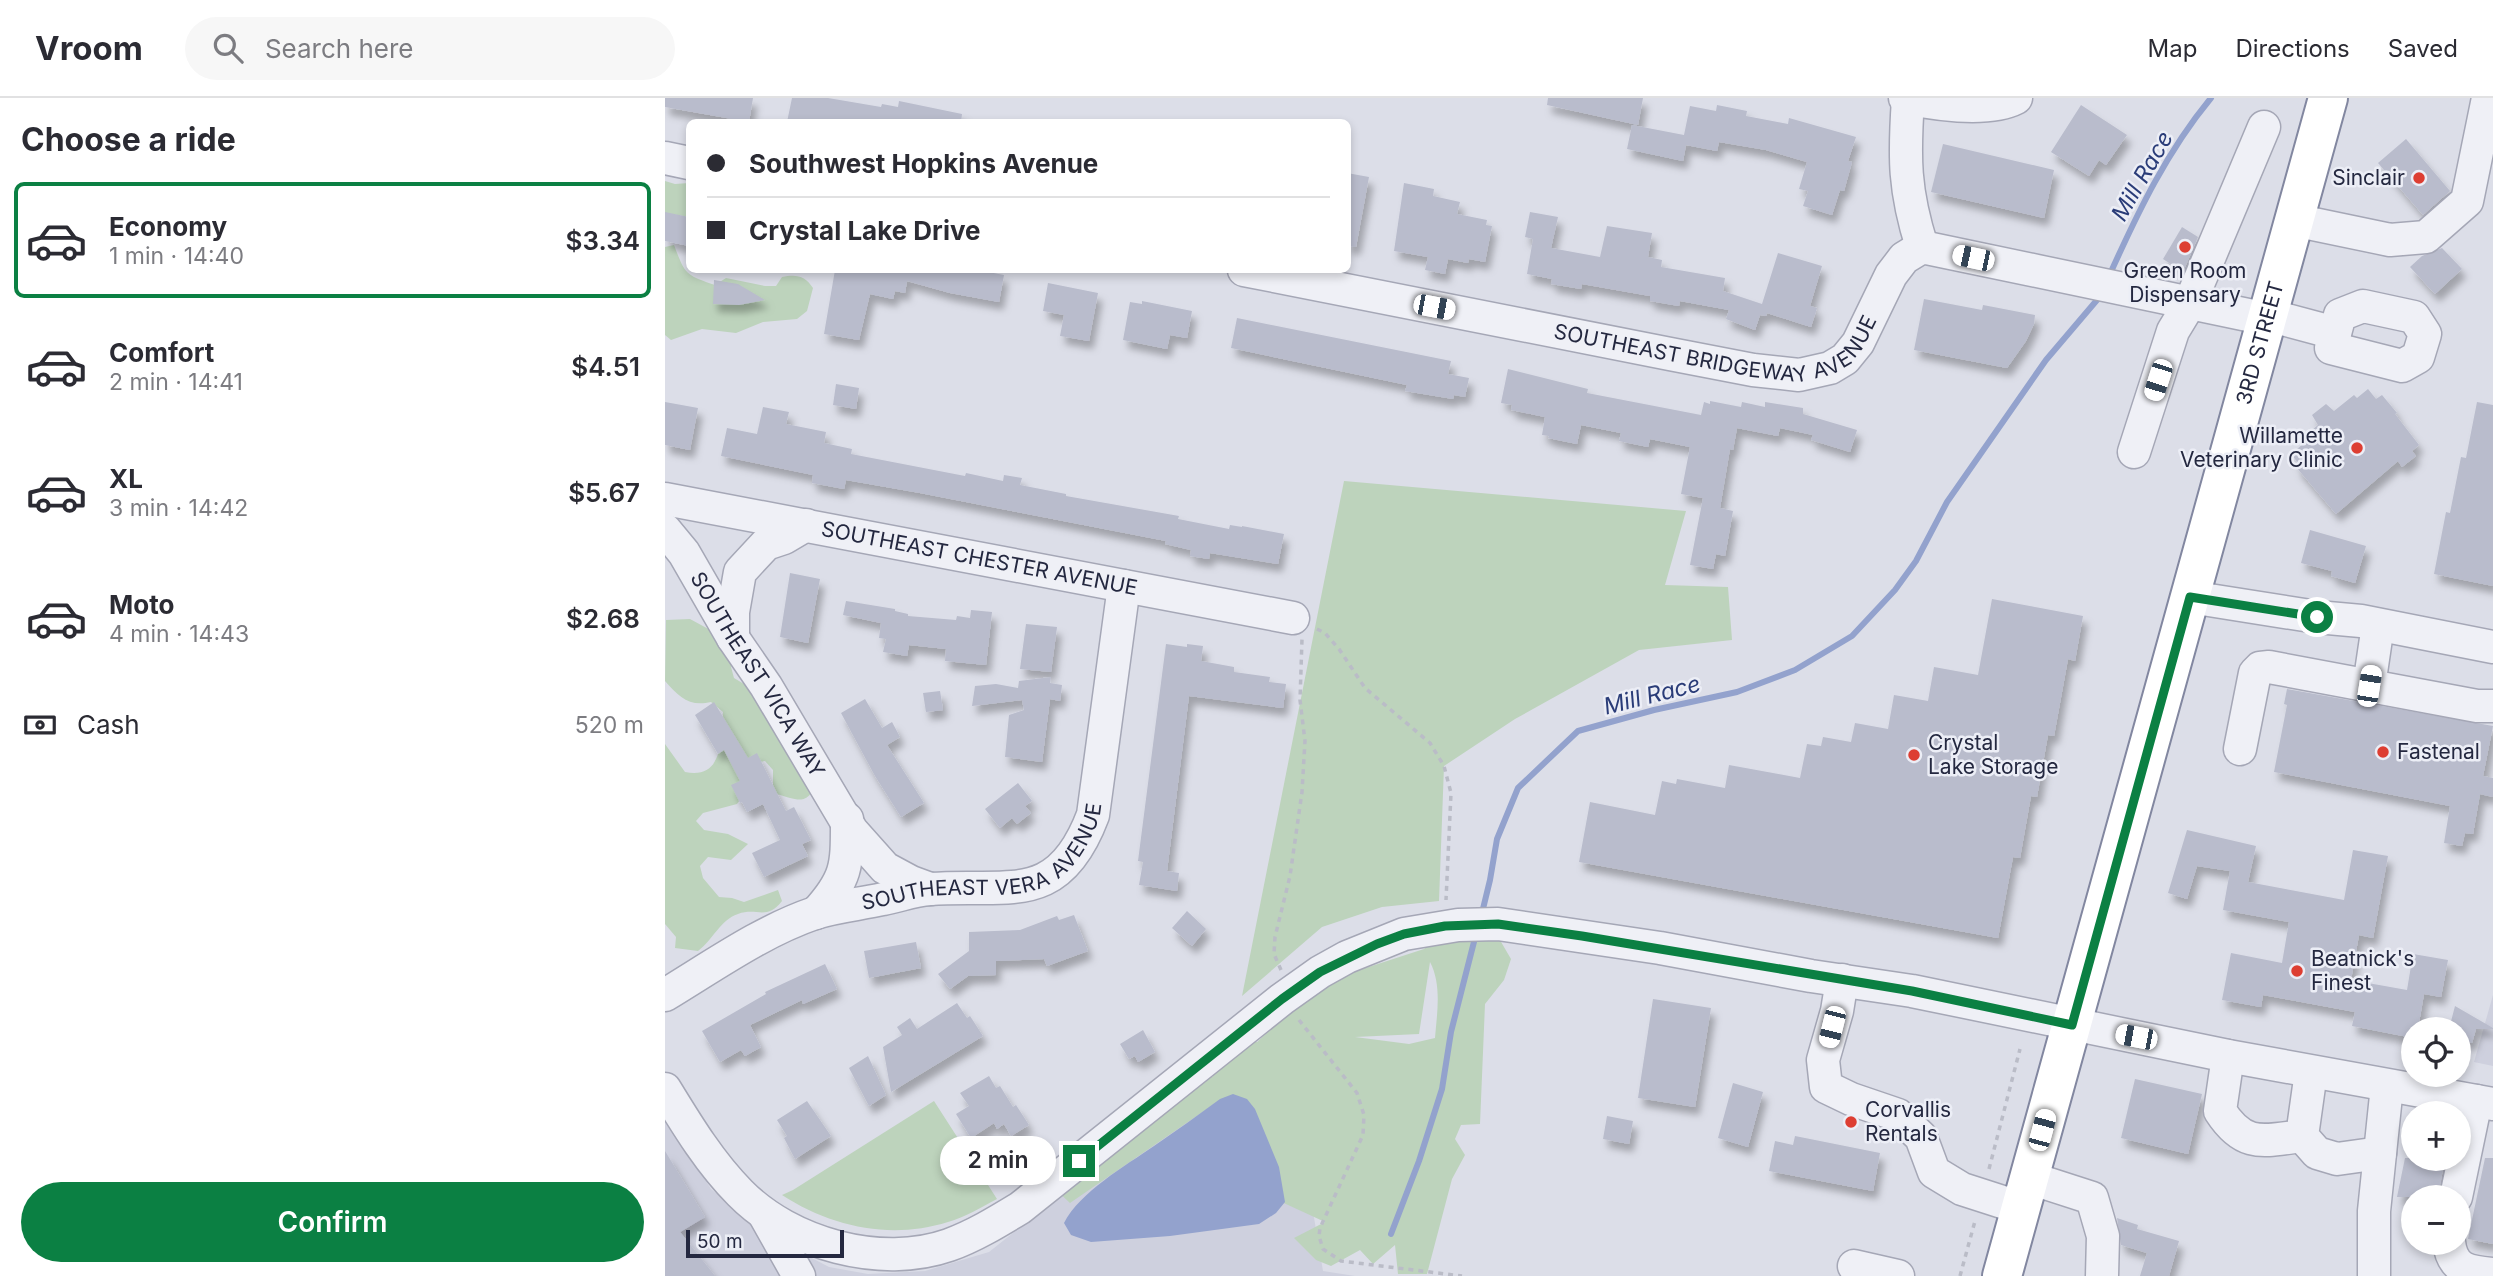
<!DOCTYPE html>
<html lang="en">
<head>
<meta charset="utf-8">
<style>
	body { margin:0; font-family:Inter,sans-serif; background:#f7f7f7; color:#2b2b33; height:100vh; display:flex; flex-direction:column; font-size:26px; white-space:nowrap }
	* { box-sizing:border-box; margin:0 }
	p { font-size:23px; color:#7c7c81 }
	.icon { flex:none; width:38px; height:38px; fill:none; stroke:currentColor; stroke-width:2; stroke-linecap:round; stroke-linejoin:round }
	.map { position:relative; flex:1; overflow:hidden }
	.side { display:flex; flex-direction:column; background:#fff; width:665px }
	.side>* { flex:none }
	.top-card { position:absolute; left:21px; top:21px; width:665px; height:154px; border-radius:10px; box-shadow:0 4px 10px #0003; display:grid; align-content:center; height:154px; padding:0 21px; background:#fff }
	.controls { position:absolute; left:1736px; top:919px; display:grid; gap:14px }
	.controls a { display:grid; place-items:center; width:70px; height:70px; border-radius:50%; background:#fff; box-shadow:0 4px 10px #0003; font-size:35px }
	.scale { position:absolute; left:21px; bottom:18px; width:158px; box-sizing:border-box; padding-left:7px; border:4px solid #242840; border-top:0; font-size:19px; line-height:24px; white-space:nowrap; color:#242840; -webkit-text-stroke:5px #eceef6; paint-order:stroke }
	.end { position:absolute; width:32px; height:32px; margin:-16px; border:9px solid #0b8043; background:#fff; box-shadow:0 0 0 4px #fff }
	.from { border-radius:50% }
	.bubble { position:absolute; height:49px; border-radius:24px; background:#fff; box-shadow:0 4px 10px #0003; font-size:23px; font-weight:600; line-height:49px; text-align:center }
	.car { position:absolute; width:21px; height:42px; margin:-21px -10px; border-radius:9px; box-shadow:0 0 5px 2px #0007; background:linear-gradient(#fff 24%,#345 0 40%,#fff 0 76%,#345 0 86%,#fff 0) }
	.top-card b { display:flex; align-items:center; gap:24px; height:66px; font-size:26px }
	.top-card b+b { border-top:2px solid #e1e1e2 }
	.top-card i { width:18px; height:18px; background:#2b2b33 }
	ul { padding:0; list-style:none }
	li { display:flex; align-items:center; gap:21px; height:116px; margin:0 14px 10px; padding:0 7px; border:4px solid transparent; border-radius:10px }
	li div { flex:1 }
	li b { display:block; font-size:26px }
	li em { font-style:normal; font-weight:600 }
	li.active { border-color:#0b8043 }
	li>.icon { width:63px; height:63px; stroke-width:1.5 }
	h2 { padding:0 21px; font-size:32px; line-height:84px }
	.pay { display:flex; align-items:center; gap:18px; height:77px; padding:0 21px; font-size:26px }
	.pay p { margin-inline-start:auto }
	.primary-button { display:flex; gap:14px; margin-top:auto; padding:14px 21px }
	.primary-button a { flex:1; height:80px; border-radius:42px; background:#0b8043; color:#fff; font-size:28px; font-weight:600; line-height:80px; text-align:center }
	header { display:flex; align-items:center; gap:42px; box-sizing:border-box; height:98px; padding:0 35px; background:#fff; border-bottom:2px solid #e1e1e2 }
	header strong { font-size:33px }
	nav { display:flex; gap:38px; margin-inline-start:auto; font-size:24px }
	.search { width:490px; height:63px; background:#f7f7f7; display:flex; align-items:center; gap:18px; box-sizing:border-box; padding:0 24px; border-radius:38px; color:#7c7c81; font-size:26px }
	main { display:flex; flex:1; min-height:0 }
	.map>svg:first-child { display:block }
	.built { fill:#ced0de }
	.green { fill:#bdd3bc; fill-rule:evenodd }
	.water { fill:#93a2cd }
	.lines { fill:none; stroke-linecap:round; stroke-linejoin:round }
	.stream { stroke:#93a2cd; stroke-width:6 }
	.building { fill:#b9bccc; filter:url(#shadow) }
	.minor-casing { stroke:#a5a7b6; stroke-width:35 }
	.highway-casing { stroke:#8287a0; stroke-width:42 }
	.path { stroke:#babcc7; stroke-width:3.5; stroke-dasharray:5 5; stroke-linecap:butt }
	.minor { stroke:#eff0f6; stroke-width:32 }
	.highway { stroke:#fff; stroke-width:38 }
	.route { stroke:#0b8043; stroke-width:9 }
	.poi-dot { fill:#dd3e32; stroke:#eceef6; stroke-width:2.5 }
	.labels { text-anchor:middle; stroke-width:5; stroke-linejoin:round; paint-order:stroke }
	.poi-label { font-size:21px; fill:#242840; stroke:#eceef6; text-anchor:start }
	.street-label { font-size:21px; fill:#242840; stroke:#eceef6 }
	.water-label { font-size:23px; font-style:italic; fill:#2a3c78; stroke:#eceef6 }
</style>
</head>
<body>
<header>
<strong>Vroom</strong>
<div class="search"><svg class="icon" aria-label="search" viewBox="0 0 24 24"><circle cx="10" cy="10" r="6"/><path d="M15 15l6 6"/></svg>Search here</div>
<nav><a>Map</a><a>Directions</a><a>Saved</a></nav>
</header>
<main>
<section class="side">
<h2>Choose a ride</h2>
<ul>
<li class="active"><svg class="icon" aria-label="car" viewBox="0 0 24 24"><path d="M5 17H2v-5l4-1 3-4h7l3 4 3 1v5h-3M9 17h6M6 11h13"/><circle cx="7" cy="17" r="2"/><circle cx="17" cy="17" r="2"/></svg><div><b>Economy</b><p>1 min · 14:40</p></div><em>$3.34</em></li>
<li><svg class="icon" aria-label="car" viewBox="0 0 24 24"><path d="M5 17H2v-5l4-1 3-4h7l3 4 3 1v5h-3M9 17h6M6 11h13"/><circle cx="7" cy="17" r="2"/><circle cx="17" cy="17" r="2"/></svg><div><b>Comfort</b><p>2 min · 14:41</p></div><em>$4.51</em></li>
<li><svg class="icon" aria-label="car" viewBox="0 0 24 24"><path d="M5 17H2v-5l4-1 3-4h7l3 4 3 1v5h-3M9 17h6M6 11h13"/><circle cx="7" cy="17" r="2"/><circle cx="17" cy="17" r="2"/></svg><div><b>XL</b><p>3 min · 14:42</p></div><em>$5.67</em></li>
<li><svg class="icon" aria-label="car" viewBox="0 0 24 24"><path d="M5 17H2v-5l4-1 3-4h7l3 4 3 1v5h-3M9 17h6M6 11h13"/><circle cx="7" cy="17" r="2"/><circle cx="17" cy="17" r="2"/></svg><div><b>Moto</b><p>4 min · 14:43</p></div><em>$2.68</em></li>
</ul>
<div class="pay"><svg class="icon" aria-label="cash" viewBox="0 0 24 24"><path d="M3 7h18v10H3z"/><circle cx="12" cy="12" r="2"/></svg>Cash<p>520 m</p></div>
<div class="primary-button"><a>Confirm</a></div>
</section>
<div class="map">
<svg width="1828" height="1178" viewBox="0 0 1828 1178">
	<defs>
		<filter id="shadow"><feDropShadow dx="4.5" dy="8" stdDeviation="3.5" flood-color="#0004"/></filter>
	</defs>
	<rect width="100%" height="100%" fill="#dcdee8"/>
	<g class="built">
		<polygon points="1828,897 1828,968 1809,964"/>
		<polygon points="577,960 642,1078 658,1173 690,1178 0,1178 0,1020 46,1091 95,1133 164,1169 203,1176 260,1173 324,1154 447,1056"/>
	</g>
	<g class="green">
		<polygon points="0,83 10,86 24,85 24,119 0,115"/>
		<path d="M9,147c11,29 11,30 41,40l11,-7 39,8h11l6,-9c15,-3 23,-1 31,11l-6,23 -10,8 -34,3 -27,11 -34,-4 -31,11 -6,-5v-88z"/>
		<polygon points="679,383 1021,413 1000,487 1063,489 1067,542 974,552 850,621 779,668 774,803 717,809 657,829 577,898"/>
		<path d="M25,521l46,25 -5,23 3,11 10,6 13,-1 65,93c-17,30 -17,26 -49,17v-23l-8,-9 -11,2 -11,32 -6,9 -34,9 -7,8 8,9 24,4 20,10 -17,16 -23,-3 -8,9 3,12 16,19 13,1 12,4 34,-12 4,11c-15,20 -25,6 -44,13 -18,6 -25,26 -40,37l-23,-3 1,-11 -11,-13v-180l20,28c39,8 36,-34 38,-60l-12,-10c-22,5 -32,-5 -46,-21l1,-61z"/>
		<path d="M776,836l56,1 14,24 -7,21 -19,24 -5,120 -19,1 -6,14 10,16 -13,24 -25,95h-29l-3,-29 -22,19 -13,-14 -29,16 -15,-6 -22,-22 31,-16 -50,-23 -55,-99 -150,103 -16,-15 125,-116 34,5 -4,-26 17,-16 31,7 46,-43 41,-24 80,-26zM765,864c12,23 7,51 5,76l-26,6 -54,-7 64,-3z"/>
		<path d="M269,1003l63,98c-15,8 -32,18 -49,23 -57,18 -117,5 -166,-27l11,-5z"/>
	</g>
	<path class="water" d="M568,996l14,5 8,10 24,58 6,35 -9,11 -17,11 -89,12 -79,6 -20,-7 -7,-12c16,-31 61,-57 90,-77 22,-15 44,-31 66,-47z"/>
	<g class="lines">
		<g class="stream">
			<path d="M1445,176c28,-62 57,-123 101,-176"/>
			<polyline points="816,819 825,782 832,741 853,690 913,633 989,612 1072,594 1130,572 1187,538 1230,492 1251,463 1282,404 1381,262 1432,202"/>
			<polyline points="726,1136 754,1063 777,991 786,934 811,836"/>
		</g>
	</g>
	<g class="building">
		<polygon points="0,0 88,0 84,24 0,9"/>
		<polygon points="127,0 163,0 216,9 217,6 233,9 234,3 297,16 296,24 122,24"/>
		<polygon points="883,0 978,0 973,27 882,7"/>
		<polygon points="1052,7 1082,13 1081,18 1123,26 1124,20 1191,39 1183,63 1187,64 1179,93 1175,92 1167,117 1138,108 1143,93 1134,91 1142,64 1101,52 1054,44 1052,53 1021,47 1018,63 962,51 967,27 1019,37 1025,8 1051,13"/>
		<polygon points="1416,7 1462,37 1441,67 1434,62 1424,78 1386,54"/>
		<polygon points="1741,41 1785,93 1758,117 1713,65"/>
		<polygon points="1278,46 1389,72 1379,120 1266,94"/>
		<polygon points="682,75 704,79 691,149 682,148"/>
		<polygon points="739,85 769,91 768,98 795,104 792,116 822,122 821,127 827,128 820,164 804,161 803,165 783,161 780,176 760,172 763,159 729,153"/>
		<polygon points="0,114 24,119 24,148 0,143"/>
		<polygon points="865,114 893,119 886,150 935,159 942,128 987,135 983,159 997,162 996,169 1060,180 1058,193 1097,206 1113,155 1157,168 1145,208 1152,210 1146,229 1102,215 1101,218 1095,217 1090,232 1061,221 1064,212 1015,203 1014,208 985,203 985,198 917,186 916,191 886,186 887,181 862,176 868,141 860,139"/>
		<polygon points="1517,129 1533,139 1518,174 1498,161"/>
		<polygon points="1777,150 1797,171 1770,196 1745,169 1757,158"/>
		<polygon points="170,172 313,172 339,177 334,204 285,195 242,183 240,195 230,193 228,201 205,196 194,242 159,236"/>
		<polygon points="49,182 73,186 100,202 74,207 48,206"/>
		<polygon points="383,185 433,195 424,243 395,238 399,217 378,213"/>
		<polygon points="1259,201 1317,212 1318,207 1370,217 1369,226 1361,243 1342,270 1249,252"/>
		<polygon points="477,203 527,213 522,240 505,237 502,251 458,242 465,204 477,206"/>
		<polygon points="572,220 786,263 783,276 804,280 800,299 789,297 788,301 740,293 742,287 566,250"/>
		<polygon points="843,271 923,291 922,295 1036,317 1039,304 1045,306 1045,303 1076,309 1077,304 1100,309 1100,304 1138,310 1138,316 1192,332 1185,354 1146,342 1148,337 1115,330 1113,338 1072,330 1068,352 1065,351 1055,410 1068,413 1060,458 1051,456 1048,471 1025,467 1038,400 1016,396 1025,349 985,341 983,349 954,343 956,335 916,327 912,346 883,340 884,338 877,337 880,319 846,312 847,307 836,305"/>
		<polygon points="171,286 194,290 191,311 168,307"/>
		<polygon points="1703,291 1711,301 1717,297 1732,315 1730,316 1754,347 1747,353 1751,358 1737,369 1733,363 1671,416 1631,369 1634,366 1626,356 1638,346 1635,342 1653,327 1647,317 1661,306 1669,313 1689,297 1692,300"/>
		<polygon points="0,304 33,310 25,352 0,347"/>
		<polygon points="1812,304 1828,307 1828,488 1769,476 1781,414 1785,415 1796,359 1801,360"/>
		<polygon points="98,309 124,314 121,326 161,334 159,345 187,351 186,356 300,378 301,375 338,383 339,377 357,380 355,387 401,396 401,398 514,418 513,421 564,431 565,427 577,429 577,428 619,436 613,466 545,455 544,461 525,458 526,452 500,446 501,443 255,395 181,382 179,391 147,385 148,377 56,358 62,330 92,336"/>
		<polygon points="1645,432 1701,448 1690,485 1666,478 1667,473 1636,465"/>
		<polygon points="125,475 155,481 143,545 115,539"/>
		<polygon points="1327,501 1418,518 1410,563 1403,561 1389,638 1383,637 1372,699 1366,698 1355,760 1348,759 1333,840 914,764 925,704 990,717 997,683 1011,686 1012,681 1060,690 1064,667 1135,680 1142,646 1156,648 1158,639 1186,644 1190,625 1223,631 1229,597 1263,603 1269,569 1313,577"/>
		<polygon points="181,503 230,511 230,513 243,516 243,518 291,522 292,518 305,520 306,512 327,514 321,567 280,563 281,551 244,547 242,558 218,554 221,541 214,540 216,525 178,517"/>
		<polygon points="361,526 392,529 386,574 355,571"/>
		<polygon points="501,546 522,549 522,546 538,548 536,563 569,569 569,574 605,579 604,584 621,586 618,610 524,598 502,773 514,775 512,793 474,787 478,764 473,763"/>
		<polygon points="386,579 385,585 397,587 395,603 385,601 377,664 340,659 344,617 359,612 357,602 307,608 310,588 331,586 353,590 354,583"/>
		<polygon points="1622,591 1828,628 1818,678 1828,680 1828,699 1815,696 1808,736 1800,735 1797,748 1779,745 1785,708 1609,674 1622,607 1619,606"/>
		<polygon points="275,593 278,612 261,614 258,595"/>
		<polygon points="200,601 217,630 227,624 235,639 222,647 259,705 236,719 210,678 176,615"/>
		<polygon points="49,604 83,660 92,655 121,713 129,709 146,742 137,746 143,758 99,779 87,755 115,742 98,706 82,714 77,704 75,705 66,687 75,683 59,652 53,656 30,617"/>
		<polygon points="353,685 367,703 360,708 366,715 352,726 347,720 335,730 320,711"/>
		<polygon points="1522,732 1591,748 1583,784 1679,802 1688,752 1723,758 1708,840 1694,837 1686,882 1742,892 1748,856 1783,862 1776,899 1759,896 1753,931 1748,931 1748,940 1687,928 1690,914 1598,897 1596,909 1557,902 1566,855 1617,865 1624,824 1558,812 1565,773 1532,768 1522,801 1503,795"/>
		<polygon points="522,813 541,831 527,848 507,830"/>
		<polygon points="409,817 423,853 382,868 379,861 331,863 331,877 303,878 285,891 273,876 304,853 304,834 355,832 392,818 394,822"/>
		<polygon points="251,844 256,870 204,880 199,853"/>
		<polygon points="160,866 172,891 138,906 137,902 85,927 96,949 80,958 76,952 55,964 37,933 101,896 100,894"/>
		<polygon points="988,901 1046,910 1030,1009 973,1000"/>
		<polygon points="292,905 302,920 305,918 318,938 226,994 218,949 237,937 232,929 245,920 252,931"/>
		<polygon points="1790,908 1828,930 1828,931 1811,931 1807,945 1794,941 1794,931 1784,931"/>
		<polygon points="478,932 490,954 473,964 470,958 464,961 455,946"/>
		<polygon points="203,958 221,997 204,1008 184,970"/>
		<polygon points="324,978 331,990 335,988 348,1009 351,1007 364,1027 346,1038 339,1026 332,1031 329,1025 306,1040 291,1016 304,1008 295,995"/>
		<polygon points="1470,981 1537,996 1523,1056 1456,1040"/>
		<polygon points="1068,985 1098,994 1083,1049 1053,1040"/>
		<polygon points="142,1003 166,1038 130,1061 119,1040 122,1038 112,1022"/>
		<polygon points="942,1018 968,1023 964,1046 938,1041"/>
		<polygon points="1130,1038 1215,1055 1208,1093 1104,1073 1110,1043 1128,1047"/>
		<polygon points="0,1053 40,1119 15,1134 50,1178 0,1178"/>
		<polygon points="1740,1060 1780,1060 1773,1099 1732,1099"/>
		<polygon points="1820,1060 1828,1060 1828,1146 1803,1141"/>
		<polygon points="1452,1120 1473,1127 1472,1131 1514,1143 1504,1178 1475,1178 1482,1155 1456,1147"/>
	</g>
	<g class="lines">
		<g class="minor-casing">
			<g id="minor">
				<path d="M1240,0c30,6 84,14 111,0"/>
				<path d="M1243,1c-4,59 -4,91 14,148"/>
				<polyline points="0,60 24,65"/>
				<polyline points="1629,122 1725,142 1761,139 1802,103 1823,0"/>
				<path id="s1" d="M579,172l426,84 83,16 46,5 31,-7 15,-9 13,-16 33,-68 13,-17 18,-11 345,72"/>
				<polygon points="1698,208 1749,219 1760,236 1753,259 1737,268 1666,250 1675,217"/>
				<polyline points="1603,217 1670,235"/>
				<polyline points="1469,354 1508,233 1525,205 1599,29"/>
				<path id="s2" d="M0,401l628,119"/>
				<path id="s3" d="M0,432l19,23 49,85 33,48 86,145 33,37 26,14 19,7"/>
				<polyline points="1525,499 1652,519 1696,523 1828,549"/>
				<polyline points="68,540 68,514 75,474 101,446 119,440 141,427"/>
				<polyline points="1704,588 1713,527"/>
				<polyline points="1575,651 1590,575 1595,570 1604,569 1812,608 1828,608"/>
				<path d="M151,815c32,-35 31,-48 31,-94"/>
				<polyline points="1177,882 1172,913 1158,962 1161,989 1186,1001 1233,1017 1256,1039 1269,1074 1297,1091 1356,1110"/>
				<path id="s4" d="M0,897c48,-29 97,-64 150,-82 22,-7 46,-9 68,-14 16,-3 31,-9 47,-10 79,-6 128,19 163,-74l31,-229"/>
				<path d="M1563,958l-8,55c24,37 42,30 82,25"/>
				<polyline points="1646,974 1637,1038 1652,1055 1672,1061 1715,1055"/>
				<path d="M0,991c22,36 45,74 75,104 50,51 141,76 209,52 25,-9 48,-23 71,-37l262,-209 38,-27 27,-15 57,-23 54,-9 40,-1 162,24 151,28 101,15 316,65 265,48"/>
				<polyline points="1365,1080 1427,1100 1438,1138 1437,1178"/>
				<polyline points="1791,1099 1811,1003"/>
				<polyline points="99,1116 134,1178"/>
				<path d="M1784,1144c3,28 20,30 44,32"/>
				<polyline points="1189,1168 1233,1178"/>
				<polyline points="1709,1178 1709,1113 1722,988"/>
			</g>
		</g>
		<g class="highway-casing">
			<g id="highway">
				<path id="s5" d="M1337,1178l326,-1178"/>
			</g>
		</g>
		<g class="path">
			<polyline points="652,531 660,535 674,551 700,590 765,645 779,668 786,695 781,802"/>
			<polyline points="616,872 609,856 610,839 625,778 637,694 640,643 635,602 637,541"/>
			<polyline points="634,922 692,995 699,1017 698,1037 655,1130 654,1138 658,1151 676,1163 797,1178"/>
			<polyline points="1324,1071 1355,951"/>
			<polyline points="1295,1178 1310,1123"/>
		</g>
		<use href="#minor" class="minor"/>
		<use href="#highway" class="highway"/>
	</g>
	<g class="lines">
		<polyline class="route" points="414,1063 617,901 655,874 712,846 739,836 780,828 833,826 917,838 1247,893 1407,927 1525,499 1652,519"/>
	</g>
	<g class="poi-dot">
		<circle cx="1754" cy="80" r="7"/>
		<circle cx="1520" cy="149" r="7"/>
		<circle cx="1692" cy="350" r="7"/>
		<circle cx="1718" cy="654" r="7"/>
		<circle cx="1249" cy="657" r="7"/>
		<circle cx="1632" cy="873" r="7"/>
		<circle cx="1186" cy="1024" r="7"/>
	</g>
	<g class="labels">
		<g class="poi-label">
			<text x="1740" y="87" text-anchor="end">Sinclair</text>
			<text x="1520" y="180" text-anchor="middle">Green Room<tspan x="1520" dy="24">Dispensary</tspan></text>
			<text x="1678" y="345" text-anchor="end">Willamette<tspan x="1678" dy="24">Veterinary Clinic</tspan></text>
			<text x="1263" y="652">Crystal<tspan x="1263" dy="24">Lake Storage</tspan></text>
			<text x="1732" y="661">Fastenal</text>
			<text x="1646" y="868">Beatnick's<tspan x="1646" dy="24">Finest</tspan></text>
			<text x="1200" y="1019">Corvallis<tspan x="1200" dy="24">Rentals</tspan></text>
		</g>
		<g class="street-label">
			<text dy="7" stroke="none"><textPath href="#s1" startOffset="490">SOUTHEAST BRIDGEWAY AVENUE</textPath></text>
			<text dy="7" stroke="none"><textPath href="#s5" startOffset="968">3RD STREET</textPath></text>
			<text dy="7" stroke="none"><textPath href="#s2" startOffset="320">SOUTHEAST CHESTER AVENUE</textPath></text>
			<text dy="7" stroke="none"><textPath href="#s3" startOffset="172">SOUTHEAST VICA WAY</textPath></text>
			<text dy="7" stroke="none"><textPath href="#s4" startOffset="359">SOUTHEAST VERA AVENUE</textPath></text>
		</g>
		<g class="water-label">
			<text transform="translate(1477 78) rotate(-60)" y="8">Mill Race</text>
			<text transform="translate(987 597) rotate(-14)" y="8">Mill Race</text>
		</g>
	</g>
</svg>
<div class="controls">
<a><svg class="icon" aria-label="locate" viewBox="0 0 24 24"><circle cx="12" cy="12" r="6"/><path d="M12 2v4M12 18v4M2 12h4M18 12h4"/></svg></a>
<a>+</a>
<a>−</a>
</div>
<div class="scale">50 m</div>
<i class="end from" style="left:1652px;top:519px"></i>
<i class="end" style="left:414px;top:1063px"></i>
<div class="bubble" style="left:275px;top:1038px;width:116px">2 min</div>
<i class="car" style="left:1308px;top:160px;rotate:282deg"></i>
<i class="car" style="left:769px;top:209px;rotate:101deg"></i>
<i class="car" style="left:1493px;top:282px;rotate:198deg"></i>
<i class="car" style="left:1704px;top:588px;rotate:9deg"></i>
<i class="car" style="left:1167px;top:929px;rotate:194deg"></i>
<i class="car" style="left:1471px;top:939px;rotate:281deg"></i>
<i class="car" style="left:1377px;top:1032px;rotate:15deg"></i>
<div class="top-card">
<b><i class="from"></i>Southwest Hopkins Avenue</b>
<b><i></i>Crystal Lake Drive</b>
</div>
</div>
</main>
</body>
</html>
